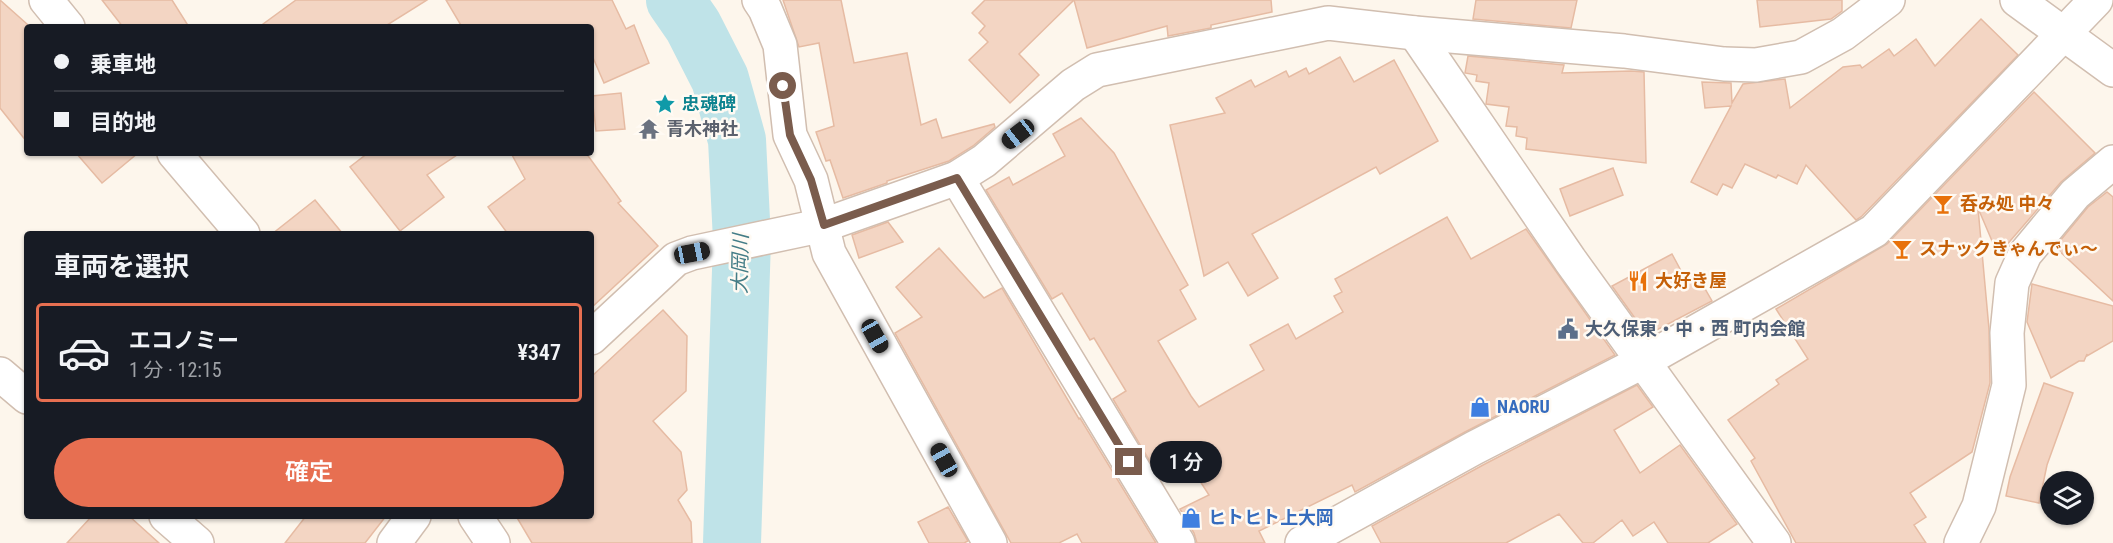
<!DOCTYPE html>
<html lang="ja">
<head>
<meta charset="utf-8">
<style>
	body { margin:0; font-family:"Roboto Condensed","Noto Sans JP",sans-serif; background:#20242c; color:#f1f3f6; height:100vh; display:flex; flex-direction:column; font-size:22px; white-space:nowrap }
	* { box-sizing:border-box; margin:0 }
	p { font-size:20px; color:#9ea1a6 }
	.icon { flex:none; width:33px; height:33px; fill:none; stroke:currentColor; stroke-width:2; stroke-linecap:round; stroke-linejoin:round }
	.map { position:relative; flex:1; overflow:hidden }
	.sheet { position:absolute; left:24px; top:231px; width:570px; height:288px; display:flex; flex-direction:column; background:#171b24; border-radius:6px; box-shadow:0 2px 4px #0004 }
	.sheet>* { flex:none }
	.hud { position:absolute; left:24px; top:24px; width:570px; height:132px; border-radius:6px; box-shadow:0 2px 4px #0004; display:grid; align-content:center; height:132px; padding:0 30px; background:#171b24 }
	.fabs { position:absolute; left:2040px; top:471px; display:grid; gap:12px }
	.fabs a { display:grid; place-items:center; width:54px; height:54px; border-radius:50%; background:#171b24; box-shadow:0 2px 4px #0004; font-size:30px }
	.end { position:absolute; width:27px; height:27px; margin:-14px; border:8px solid #7a5c4d; background:#fff; box-shadow:0 0 0 3px #fff }
	.from { border-radius:50% }
	.bubble { position:absolute; height:42px; border-radius:21px; background:#171b24; box-shadow:0 2px 4px #0004; font-size:20px; font-weight:600; line-height:42px; text-align:center }
	.car { position:absolute; width:18px; height:36px; margin:-18px -9px; border-radius:8px; box-shadow:0 0 4px 2px #0007; background:linear-gradient(#222 24%,#8ab4d8 0 40%,#222 0 76%,#8ab4d8 0 86%,#222 0) }
	.hud b { display:flex; align-items:center; gap:21px; height:57px; font-size:22px }
	.hud b+b { border-top:2px solid #363941 }
	.hud i { width:15px; height:15px; background:#f1f3f6 }
	ul { padding:0; list-style:none }
	li { display:flex; align-items:center; gap:18px; height:99px; margin:0 12px 9px; padding:0 18px; border:3px solid transparent; border-radius:6px }
	li div { flex:1 }
	li b { display:block; font-size:22px }
	li em { font-style:normal; font-weight:600 }
	li.active { border-color:#e76f51 }
	li>.icon { width:54px; height:54px; stroke-width:1.5 }
	h2 { padding:0 30px; font-size:27px; line-height:72px }
	.button { display:flex; gap:12px; margin-top:auto; padding:12px 30px }
	.button a { flex:1; height:69px; border-radius:36px; background:#e76f51; color:#fff; font-size:24px; font-weight:600; line-height:69px; text-align:center }
	.map>svg:first-child { display:block }
	.lines { fill:none; stroke-linecap:round; stroke-linejoin:round }
	.river { stroke:#bfe3e8; stroke-width:58 }
	.building { fill:#f3d5c3; stroke:#e6bba3; stroke-width:1.5 }
	.minor-casing { stroke:#d1beb0; stroke-width:36 }
	.minor { stroke:#fff; stroke-width:33 }
	.route { stroke:#7a5c4d; stroke-width:8 }
	.labels { text-anchor:middle; stroke-width:5; stroke-linejoin:round; paint-order:stroke }
	.culture-label { font-size:18px; font-weight:bold; fill:#0d838f; stroke:#fffaf3; text-anchor:start }
	.worship-label { font-size:18px; font-weight:bold; fill:#5b616d; stroke:#fffaf3; text-anchor:start }
	.food-label { font-size:18px; font-weight:bold; fill:#c56008; stroke:#fffaf3; text-anchor:start }
	.service-label { font-size:18px; font-weight:bold; fill:#4e5e75; stroke:#fffaf3; text-anchor:start }
	.shop-label { font-size:18px; font-weight:bold; fill:#366cbe; stroke:#fffaf3; text-anchor:start }
	.water-label { font-size:20px; font-style:italic; fill:#437c86; stroke:#fffaf3 }
</style>
</head>
<body>
<div class="map">
<svg width="2113" height="543" viewBox="0 0 2113 543">
	<rect width="100%" height="100%" fill="#fdf6ec"/>
	<g class="lines">
		<polyline class="river" points="675,0 693,26 720,79 737,140 742,240 732,543"/>
	</g>
	<g class="building">
		<polygon points="0,0 27,24 27,142 0,108"/>
		<polygon points="102,0 172,0 189,27 123,27"/>
		<polygon points="296,0 427,0 384,27 259,27"/>
		<polygon points="446,0 612,0 626,29 634,25 649,63 604,83 591,53 591,27 462,27"/>
		<polygon points="783,0 841,0 854,63 907,53 921,125 936,119 942,138 994,124 995,127 973,146 949,161 887,181 887,183 843,198 830,160 826,161 816,132 834,126 819,43 799,47"/>
		<polygon points="985,0 1074,0 1019,54 1039,75 1010,103 969,60 988,42 979,33 985,26 972,13"/>
		<polygon points="1074,0 1271,0 1272,12 1211,25 1211,28 1168,36 1167,26 1087,48"/>
		<polygon points="1476,0 1577,0 1571,28 1473,19"/>
		<polygon points="1757,0 1842,0 1842,11 1831,19 1760,27"/>
		<polygon points="1981,19 2018,55 1862,216 1856,220 1806,165 1797,184 1778,175 1776,178 1745,164 1732,188 1723,184 1717,195 1691,182 1731,106 1705,108 1702,82 1731,83 1732,103 1743,84 1785,79 1790,108 1843,67 1860,65 1862,68 1889,49 1894,56 1916,39 1935,66"/>
		<polygon points="1468,56 1564,65 1562,73 1631,71 1644,72 1646,163 1526,149 1527,138 1516,136 1517,127 1506,126 1509,107 1486,104 1489,83 1476,81 1477,75 1465,73"/>
		<polygon points="1340,57 1354,82 1394,60 1438,141 1380,174 1376,167 1252,234 1278,278 1248,296 1228,262 1204,276 1170,125 1225,113 1216,98 1251,80 1255,87 1286,71 1289,77 1306,68 1309,74"/>
		<polygon points="2034,92 2095,153 2061,182 1998,255 1978,208 1989,329 1990,383 1972,452 1910,493 1926,517 1914,525 1926,543 1796,543 1751,461 1755,458 1728,420 1779,384 1776,380 1808,359 1776,309 1887,244"/>
		<polygon points="621,93 625,129 596,131 592,96"/>
		<polygon points="1081,118 1114,153 1188,285 1180,290 1196,319 1158,341 1191,396 1199,407 1264,370 1250,345 1288,324 1296,339 1343,312 1334,296 1342,292 1335,279 1447,217 1471,259 1526,229 1615,355 1465,432 1355,492 1352,485 1259,531 1265,543 1197,543 1194,533 1180,509 1209,495 1178,447 1152,465 1113,399 1126,391 1094,338 1090,340 1062,293 1052,299 986,190 1009,177 1013,185 1065,156 1053,134"/>
		<polygon points="76,153 138,153 102,183"/>
		<polygon points="368,153 460,153 427,175 444,197 400,231 350,167"/>
		<polygon points="511,153 586,153 621,201 618,203 658,246 591,308 591,234 508,234 488,207 525,179"/>
		<polygon points="1613,168 1623,195 1570,216 1560,189"/>
		<polygon points="2107,192 2113,197 2113,301 2055,247 2088,207"/>
		<polygon points="315,200 343,234 272,234"/>
		<polygon points="888,222 903,242 859,258 852,235"/>
		<polygon points="939,248 984,298 1002,288 1079,419 1080,418 1156,543 1082,543 1077,534 1059,543 1011,543 895,333 922,317 896,287"/>
		<polygon points="1672,254 1686,280 1697,275 1712,301 1647,335 1612,286"/>
		<polygon points="2032,284 2113,306 2113,341 2087,356 2087,354 2084,361 2079,361 2051,378 2027,322"/>
		<polygon points="663,310 687,336 686,391 653,421 681,452 687,490 678,500 691,522 692,543 532,543 516,516 591,516 591,377"/>
		<polygon points="2044,383 2073,393 2047,465 2039,503 2006,496 2010,477"/>
		<polygon points="1637,385 1653,407 1614,430 1640,473 1680,445 1737,524 1708,543 1668,543 1654,522 1633,536 1622,520 1593,543 1583,543 1559,514 1506,543 1381,543 1372,526 1483,465"/>
		<polygon points="948,507 968,541 964,543 929,543 918,522"/>
		<polygon points="92,516 129,516 159,543 67,543"/>
		<polygon points="306,516 386,516 365,543 285,543"/>
	</g>
	<g class="lines">
		<g class="minor-casing">
			<g id="minor">
				<polyline points="46,0 68,27"/>
				<polyline points="759,0 765,9 780,45 790,135 811,180 829,253 990,543"/>
				<polyline points="2017,0 2113,70"/>
				<polyline points="1415,33 1570,260 1774,543"/>
				<polyline points="174,153 243,234"/>
				<polyline points="957,178 1178,543"/>
				<polyline points="591,338 676,259 692,253 824,225 957,178 984,161 1073,85 1097,70 1328,23 1415,33 1624,51 1724,64 1756,65 1801,57 1843,34 1888,0"/>
				<polyline points="0,374 27,397"/>
				<polyline points="166,516 197,543"/>
				<polyline points="475,516 493,543"/>
				<polyline points="394,543 414,516"/>
				<polyline points="1302,543 1474,448 1644,361 1874,231 2096,0"/>
				<polyline points="1961,543 1979,506 2009,385 2007,333 2012,283 2025,254 2075,194 2113,162"/>
			</g>
		</g>
		<use href="#minor" class="minor"/>
	</g>
	<g class="lines">
		<polyline class="route" points="783,86 790,135 811,180 824,225 957,178 1129,462"/>
	</g>
	<defs>
		<g id="sight-bare" transform="scale(1.62)"><path d="M0-6L1.8-2.2L6-1.7L2.9 1.2L3.7 5.4L0 3.3L-3.7 5.4L-2.9 1.2L-6-1.7L-1.8-2.2Z" fill="#0f9aa8" stroke="#fffaf3" stroke-width="2.5" paint-order="stroke"/></g>
		<g id="temple-bare" transform="scale(1.62)"><path d="M0-6L5-2H3V0L6.5 2.5H4V6H1.5V3h-3V6H-4V2.5H-6.5L-3 0V-2H-5Z" fill="#6b7280" stroke="#fffaf3" stroke-width="2.5" paint-order="stroke"/></g>
		<g id="bar-bare" transform="scale(1.62)"><path d="M-6-5H6L.8 .8V4.5H3.5V6h-7V4.5H-.8V.8Z" fill="#e8710a" stroke="#fffaf3" stroke-width="2.5" paint-order="stroke"/></g>
		<g id="restaurant-bare" transform="scale(1.62)"><path d="M-5-6h1v4h1v-4h1v4h1v-4h1v5L-1.5 .5V6h-2V.5L-5-1ZM5-6V6H3V1.5H1.5Q1.5-4 5-6Z" fill="#e8710a" stroke="#fffaf3" stroke-width="2.5" paint-order="stroke"/></g>
		<g id="civic-bare" transform="scale(1.62)"><path d="M-.6-6.5H3V-4.5H.6V-3L4-1V1h2V6H-6V1h2V-1L-.6-3ZM-1.2 2.5V6h2.4V2.5Z" fill="#5c6f8a" stroke="#fffaf3" stroke-width="2.5" paint-order="stroke"/></g>
		<g id="shop-bare" transform="scale(1.62)"><path d="M-5-2.5h2.3a2.7 3.5 0 0 1 5.4 0H5L5.5 6h-11ZM-1.5-2.5h3a1.5 2.3 0 0 0-3 0Z" fill="#3f7fe0" stroke="#fffaf3" stroke-width="2.5" paint-order="stroke"/></g>
	</defs>
	<g fill-rule="evenodd">
		<use href="#sight-bare" x="665" y="104"/>
		<use href="#temple-bare" x="649" y="129"/>
		<use href="#bar-bare" x="1943" y="204"/>
		<use href="#bar-bare" x="1902" y="249"/>
		<use href="#restaurant-bare" x="1638" y="281"/>
		<use href="#civic-bare" x="1568" y="329"/>
		<use href="#shop-bare" x="1480" y="407"/>
		<use href="#shop-bare" x="1191" y="518"/>
	</g>
	<g class="labels">
		<g class="culture-label">
			<text x="682" y="110">忠魂碑</text>
		</g>
		<g class="worship-label">
			<text x="666" y="135">青木神社</text>
		</g>
		<g class="food-label">
			<text x="1960" y="210">呑み処 中々</text>
			<text x="1919" y="255">スナックきゃんでぃ〜</text>
			<text x="1655" y="287">大好き屋</text>
		</g>
		<g class="service-label">
			<text x="1585" y="335">大久保東・中・西 町内会館</text>
		</g>
		<g class="shop-label">
			<text x="1497" y="413">NAORU</text>
			<text x="1208" y="524">ヒトヒト上大岡</text>
		</g>
		<g class="water-label">
			<text transform="translate(740 264) rotate(-89)" y="7">大岡川</text>
		</g>
	</g>
</svg>
<div class="fabs">
<a><svg class="icon" aria-label="layers" viewBox="0 0 24 24"><path d="M12 4l9 5-9 5-9-5zM3 14l9 5 9-5"/></svg></a>
</div>
<i class="end from" style="left:783px;top:86px"></i>
<i class="end" style="left:1129px;top:462px"></i>
<div class="bubble" style="left:1150px;top:441px;width:72px">1 分</div>
<i class="car" style="left:1018px;top:134px;rotate:232deg"></i>
<i class="car" style="left:692px;top:253px;rotate:79deg"></i>
<i class="car" style="left:875px;top:336px;rotate:151deg"></i>
<i class="car" style="left:944px;top:460px;rotate:331deg"></i>
<div class="hud">
<b><i class="from"></i>乗車地</b>
<b><i></i>目的地</b>
</div>
<section class="sheet">
<h2>車両を選択</h2>
<ul>
<li class="active"><svg class="icon" aria-label="car" viewBox="0 0 24 24"><path d="M5 17H2v-5l4-1 3-4h7l3 4 3 1v5h-3M9 17h6M6 11h13"/><circle cx="7" cy="17" r="2"/><circle cx="17" cy="17" r="2"/></svg><div><b>エコノミー</b><p>1 分 · 12:15</p></div><em>¥347</em></li>
</ul>
<div class="button"><a>確定</a></div>
</section>
</div>
</body>
</html>
